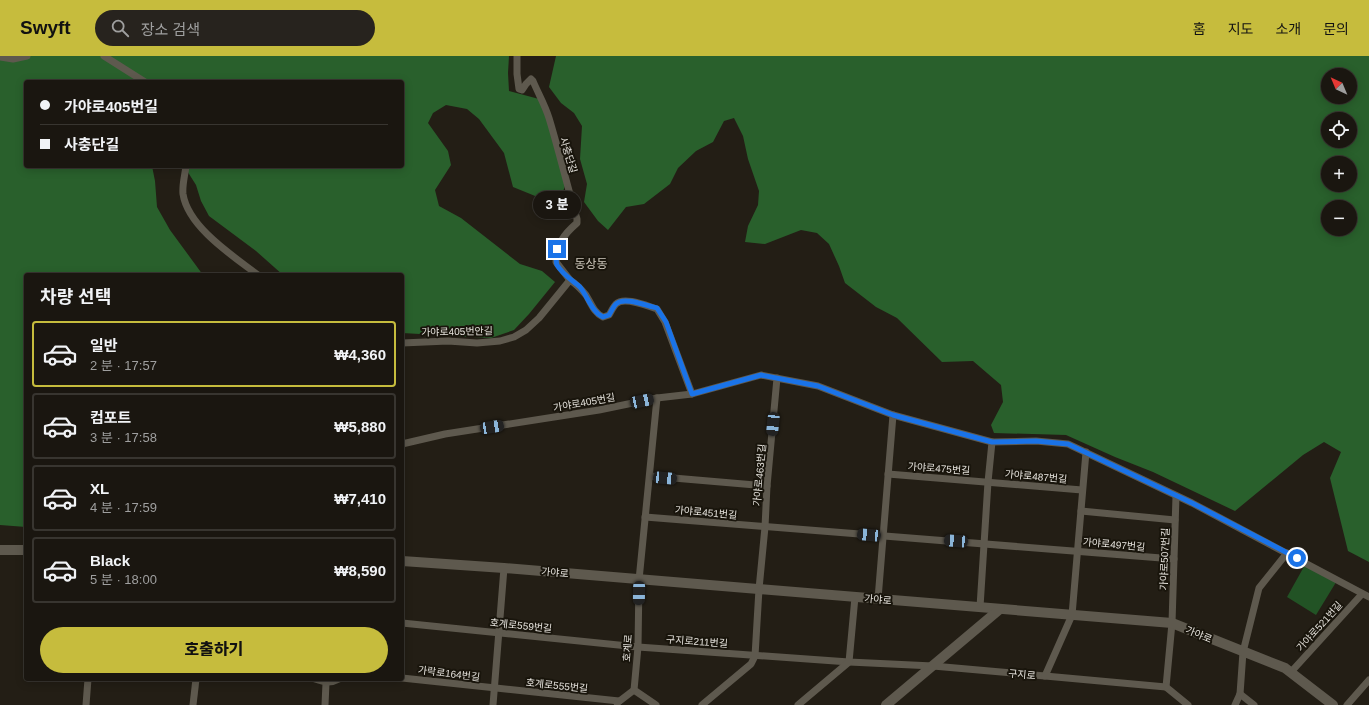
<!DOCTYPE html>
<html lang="ko">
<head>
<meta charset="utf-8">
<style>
	body { margin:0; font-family:Arial,"Noto Sans KR",sans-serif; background:#27231e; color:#f1f3f6; height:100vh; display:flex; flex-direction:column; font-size:15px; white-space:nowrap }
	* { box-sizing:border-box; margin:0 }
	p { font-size:13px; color:#9f9f9f }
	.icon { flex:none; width:22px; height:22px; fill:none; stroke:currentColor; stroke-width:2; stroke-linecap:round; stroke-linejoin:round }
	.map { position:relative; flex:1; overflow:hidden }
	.details { position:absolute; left:24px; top:217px; width:380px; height:408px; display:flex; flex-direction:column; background:#1a1610; border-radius:4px; box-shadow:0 2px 10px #0003,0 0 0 1px #383530 }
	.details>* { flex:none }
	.guide { position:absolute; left:24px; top:24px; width:380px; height:88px; border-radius:4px; box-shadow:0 2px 10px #0003,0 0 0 1px #383530; display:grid; align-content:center; height:88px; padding:0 16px; background:#1a1610 }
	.needle { width:26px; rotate:316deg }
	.controls { position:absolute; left:1321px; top:12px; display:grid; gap:8px }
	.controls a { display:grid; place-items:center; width:36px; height:36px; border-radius:50%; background:#1a1610; box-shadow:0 2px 10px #0003,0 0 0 1px #383530; font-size:20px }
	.end { position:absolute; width:18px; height:18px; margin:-9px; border:5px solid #1a73e8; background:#fff; box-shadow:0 0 0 2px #fff }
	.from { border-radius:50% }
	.bubble { position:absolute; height:28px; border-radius:14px; background:#1a1610; box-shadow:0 2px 10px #0003,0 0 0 1px #383530; font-size:13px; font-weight:800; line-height:28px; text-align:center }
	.car { position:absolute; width:12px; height:24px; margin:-12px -6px; border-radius:5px; box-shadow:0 0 3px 1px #0007; background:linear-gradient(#222 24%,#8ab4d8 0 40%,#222 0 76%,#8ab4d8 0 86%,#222 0) }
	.guide b { display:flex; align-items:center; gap:14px; height:38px; font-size:15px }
	.guide b+b { border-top:1px solid #383530 }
	.guide i { width:10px; height:10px; background:#f1f3f6 }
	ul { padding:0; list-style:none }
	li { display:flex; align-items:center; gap:12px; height:66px; margin:0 8px 6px; padding:0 8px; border:2px solid #383530; border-radius:4px }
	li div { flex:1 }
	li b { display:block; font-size:15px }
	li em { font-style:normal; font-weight:800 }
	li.selected { border-color:#c6bc3d }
	li>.icon { width:36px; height:36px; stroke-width:1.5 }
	h2 { padding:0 16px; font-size:18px; line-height:48px }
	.primary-button { display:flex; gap:8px; margin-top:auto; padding:8px 16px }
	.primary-button a { flex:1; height:46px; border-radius:24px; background:#c6bc3d; color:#111; font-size:16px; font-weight:800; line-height:46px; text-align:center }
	header { display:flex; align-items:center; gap:24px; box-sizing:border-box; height:56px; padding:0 20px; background:#c6bc3d; color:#111 }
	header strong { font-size:19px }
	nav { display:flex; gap:22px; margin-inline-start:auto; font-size:14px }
	.search { width:280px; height:36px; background:#27231e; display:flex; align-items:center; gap:10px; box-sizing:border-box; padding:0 14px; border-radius:22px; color:#9f9f9f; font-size:15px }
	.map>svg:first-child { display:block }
	.green { fill:#225325 }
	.forest { fill:#29602c; fill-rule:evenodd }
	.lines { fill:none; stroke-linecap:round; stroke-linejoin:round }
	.street { stroke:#5e594e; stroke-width:7 }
	.secondary { stroke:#5e594e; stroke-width:10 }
	.route { stroke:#1a73e8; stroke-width:5 }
	.labels { text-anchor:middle; stroke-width:4; stroke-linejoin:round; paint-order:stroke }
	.street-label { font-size:10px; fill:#e5e2dc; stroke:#19150c }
	.quarter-label { font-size:12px; fill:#d0cabe; stroke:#19150c }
</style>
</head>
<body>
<header>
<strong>Swyft</strong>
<div class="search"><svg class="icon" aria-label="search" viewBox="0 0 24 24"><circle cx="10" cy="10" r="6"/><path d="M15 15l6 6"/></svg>장소 검색</div>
<nav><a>홈</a><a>지도</a><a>소개</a><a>문의</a></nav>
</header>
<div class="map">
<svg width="1369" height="649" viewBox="0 0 1369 649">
	<rect width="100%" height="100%" fill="#231e15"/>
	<polygon class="green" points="1306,507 1338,523 1316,559 1287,541"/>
	<g class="forest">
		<polygon points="0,0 509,0 508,17 509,35 539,43 548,64 565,130 559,147 545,144 513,131 504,97 479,63 467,53 446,49 433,57 428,67 448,95 451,109 435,134 439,150 461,162 520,208 542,215 555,226 529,258 514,274 491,282 402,277 402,219 283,219 256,195 209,160 201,145 196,129 184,110 402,110 402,26 26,26 26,110 152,110 155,125 157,151 170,174 203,219 26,219 26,471 0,469"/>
		<path d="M556,0h813v506l-21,-11 -18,-73 11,-26 -17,-10 -21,13 -68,56 -82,-39 -38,-15 -49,-22 -72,-2 -3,-8 12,-23 -2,-17 -28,-24 -31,1 -45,-44 -21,-11 -31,-24 -6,-17 -10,-22 -12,-11 -16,-3 -36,14 -20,-2 3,-16 10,-21 1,-14 -11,-32 -5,-23 -9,-18 -10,3 -11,21 -17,9 -18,17 -8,16 -26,20 -18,3 -18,23 -10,-9 -14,-19 3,-18 -7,-25 2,-33 -8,-13 -13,-10 -12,-16zM1328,19h22v22h-22zM1328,63h22v22h-22zM1328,107h22v22h-22zM1328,151h22v22h-22z"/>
	</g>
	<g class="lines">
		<g class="street">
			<polyline points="104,0 145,26"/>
			<path d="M517,0v18l2,15 3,1 4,-6 5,-5 2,2c5,12 12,24 16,37 10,33 18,67 28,101v4c-14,12 -20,21 -21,39l14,18"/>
			<polyline points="0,1 13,3 27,0"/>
			<path d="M186,110c-1,9 -4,19 -3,28 5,33 50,62 75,81"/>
			<path d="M402,287l46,-2 29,2 23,-2 14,-4 12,-7 13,-12 31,-38c6,4 11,9 16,15 5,8 8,18 17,22l6,-2c2,-3 4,-8 7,-11 8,-8 31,2 41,5l8,13 27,72"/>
			<polyline points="402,388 445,378 599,354 657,342 692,338 761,319 818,330 893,359 992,386 1036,385 1068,388 1192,447 1369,541"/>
			<polyline points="888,418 1082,434"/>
			<polyline points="650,420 767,430"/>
			<polyline points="1176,440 1172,567 1166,631 1188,649"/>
			<polyline points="1081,455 1175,464"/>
			<polyline points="645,461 1174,503"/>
			<polyline points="878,543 893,359"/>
			<polyline points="980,551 988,426 992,386"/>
			<polyline points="402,567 638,591 849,606 933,610 1045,620 1072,559 1086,396"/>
			<polyline points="1291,616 1362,538"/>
			<polyline points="1045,620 1166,631"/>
			<polyline points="402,622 619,645"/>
			<path d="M315,623c9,3 15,5 24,0"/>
			<polyline points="1240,638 1254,649"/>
			<polyline points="617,647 634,634"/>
			<polyline points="86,649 88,623"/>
			<polyline points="193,649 196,623"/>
			<polyline points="325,649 326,627"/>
			<polyline points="493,649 504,512"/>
			<polyline points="656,649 634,634 638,591 639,524 657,342"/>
			<polyline points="702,649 751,608 755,600 759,533 765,471 767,430 777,322"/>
			<polyline points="798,649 849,606 855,541"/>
			<polyline points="1235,649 1240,638 1243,596 1259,532 1287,497"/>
			<polyline points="1347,649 1369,624"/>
		</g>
		<g class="secondary">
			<polyline points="0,494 26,494"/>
			<polyline points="402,505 504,512 1172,567 1285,612 1333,649"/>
			<polyline points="886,649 1000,553"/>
		</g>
	</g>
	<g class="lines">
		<path class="route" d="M557,193c0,5 -2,11 0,16 6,10 15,15 23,22 8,10 12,25 23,30l6,-2c2,-3 4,-8 7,-11 8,-8 31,2 41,4l9,14 26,72 69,-19 57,11 75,29 99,27 44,-1 32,3 124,59 105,55"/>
	</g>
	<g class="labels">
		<g class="street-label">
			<text transform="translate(569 99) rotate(73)" y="4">사충단길</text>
			<text transform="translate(457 275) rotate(-1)" y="4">가야로405번안길</text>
			<text transform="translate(584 346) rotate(-10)" y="4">가야로405번길</text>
			<text transform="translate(939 412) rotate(4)" y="4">가야로475번길</text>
			<text transform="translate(759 419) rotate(-85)" y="4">가야로463번길</text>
			<text transform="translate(1036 420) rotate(5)" y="4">가야로487번길</text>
			<text transform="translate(706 456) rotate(5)" y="4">가야로451번길</text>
			<text transform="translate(1114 488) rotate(5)" y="4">가야로497번길</text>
			<text transform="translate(1164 503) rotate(-88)" y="4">가야로507번길</text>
			<text transform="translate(555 516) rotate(5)" y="4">가야로</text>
			<text transform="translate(878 543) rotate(5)" y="4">가야로</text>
			<text transform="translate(521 569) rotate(6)" y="4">호계로559번길</text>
			<text transform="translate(1319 570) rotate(-48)" y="4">가야로521번길</text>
			<text transform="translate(1199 578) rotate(22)" y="4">가야로</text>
			<text transform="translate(697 585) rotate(4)" y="4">구지로211번길</text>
			<text transform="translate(627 592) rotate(-86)" y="4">호계로</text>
			<text transform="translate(449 617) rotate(7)" y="4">가락로164번길</text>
			<text transform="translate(1022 618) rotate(5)" y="4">구지로</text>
			<text transform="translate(557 629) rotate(6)" y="4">호계로555번길</text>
		</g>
		<g class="quarter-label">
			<text x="591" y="212">동상동</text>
		</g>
	</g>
</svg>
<div class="controls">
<a><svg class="needle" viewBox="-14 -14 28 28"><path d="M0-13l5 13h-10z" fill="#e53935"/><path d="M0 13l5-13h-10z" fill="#9f9f9f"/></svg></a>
<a><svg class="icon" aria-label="locate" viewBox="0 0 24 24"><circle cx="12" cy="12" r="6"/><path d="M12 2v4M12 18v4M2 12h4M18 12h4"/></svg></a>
<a>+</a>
<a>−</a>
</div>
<i class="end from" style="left:1297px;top:502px"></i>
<i class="end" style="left:557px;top:193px"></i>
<div class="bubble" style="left:533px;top:135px;width:48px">3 분</div>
<i class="car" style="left:642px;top:345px;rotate:78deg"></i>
<i class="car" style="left:773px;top:368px;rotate:186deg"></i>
<i class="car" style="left:492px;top:371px;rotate:81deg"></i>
<i class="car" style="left:665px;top:422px;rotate:95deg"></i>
<i class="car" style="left:869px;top:479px;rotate:275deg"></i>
<i class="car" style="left:956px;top:485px;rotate:274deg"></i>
<i class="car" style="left:639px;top:537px;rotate:181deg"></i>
<div class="guide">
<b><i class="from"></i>가야로405번길</b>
<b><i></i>사충단길</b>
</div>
<section class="details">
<h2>차량 선택</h2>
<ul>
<li class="selected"><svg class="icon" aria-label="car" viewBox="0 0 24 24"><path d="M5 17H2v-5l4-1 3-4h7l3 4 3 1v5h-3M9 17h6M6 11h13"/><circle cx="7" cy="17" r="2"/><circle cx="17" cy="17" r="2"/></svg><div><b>일반</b><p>2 분 · 17:57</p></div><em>₩4,360</em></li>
<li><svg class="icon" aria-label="car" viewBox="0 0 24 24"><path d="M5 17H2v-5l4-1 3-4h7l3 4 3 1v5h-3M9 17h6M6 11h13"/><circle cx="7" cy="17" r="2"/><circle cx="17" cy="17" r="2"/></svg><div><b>컴포트</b><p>3 분 · 17:58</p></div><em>₩5,880</em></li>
<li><svg class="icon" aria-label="car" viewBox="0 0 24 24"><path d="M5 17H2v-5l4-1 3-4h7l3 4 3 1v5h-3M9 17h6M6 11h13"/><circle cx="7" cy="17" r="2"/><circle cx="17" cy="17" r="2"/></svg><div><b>XL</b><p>4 분 · 17:59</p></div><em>₩7,410</em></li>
<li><svg class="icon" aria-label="car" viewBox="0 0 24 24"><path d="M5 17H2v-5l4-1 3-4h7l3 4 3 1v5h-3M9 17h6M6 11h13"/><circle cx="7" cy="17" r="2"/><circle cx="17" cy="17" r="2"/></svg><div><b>Black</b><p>5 분 · 18:00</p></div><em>₩8,590</em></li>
</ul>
<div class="primary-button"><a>호출하기</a></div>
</section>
</div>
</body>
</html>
